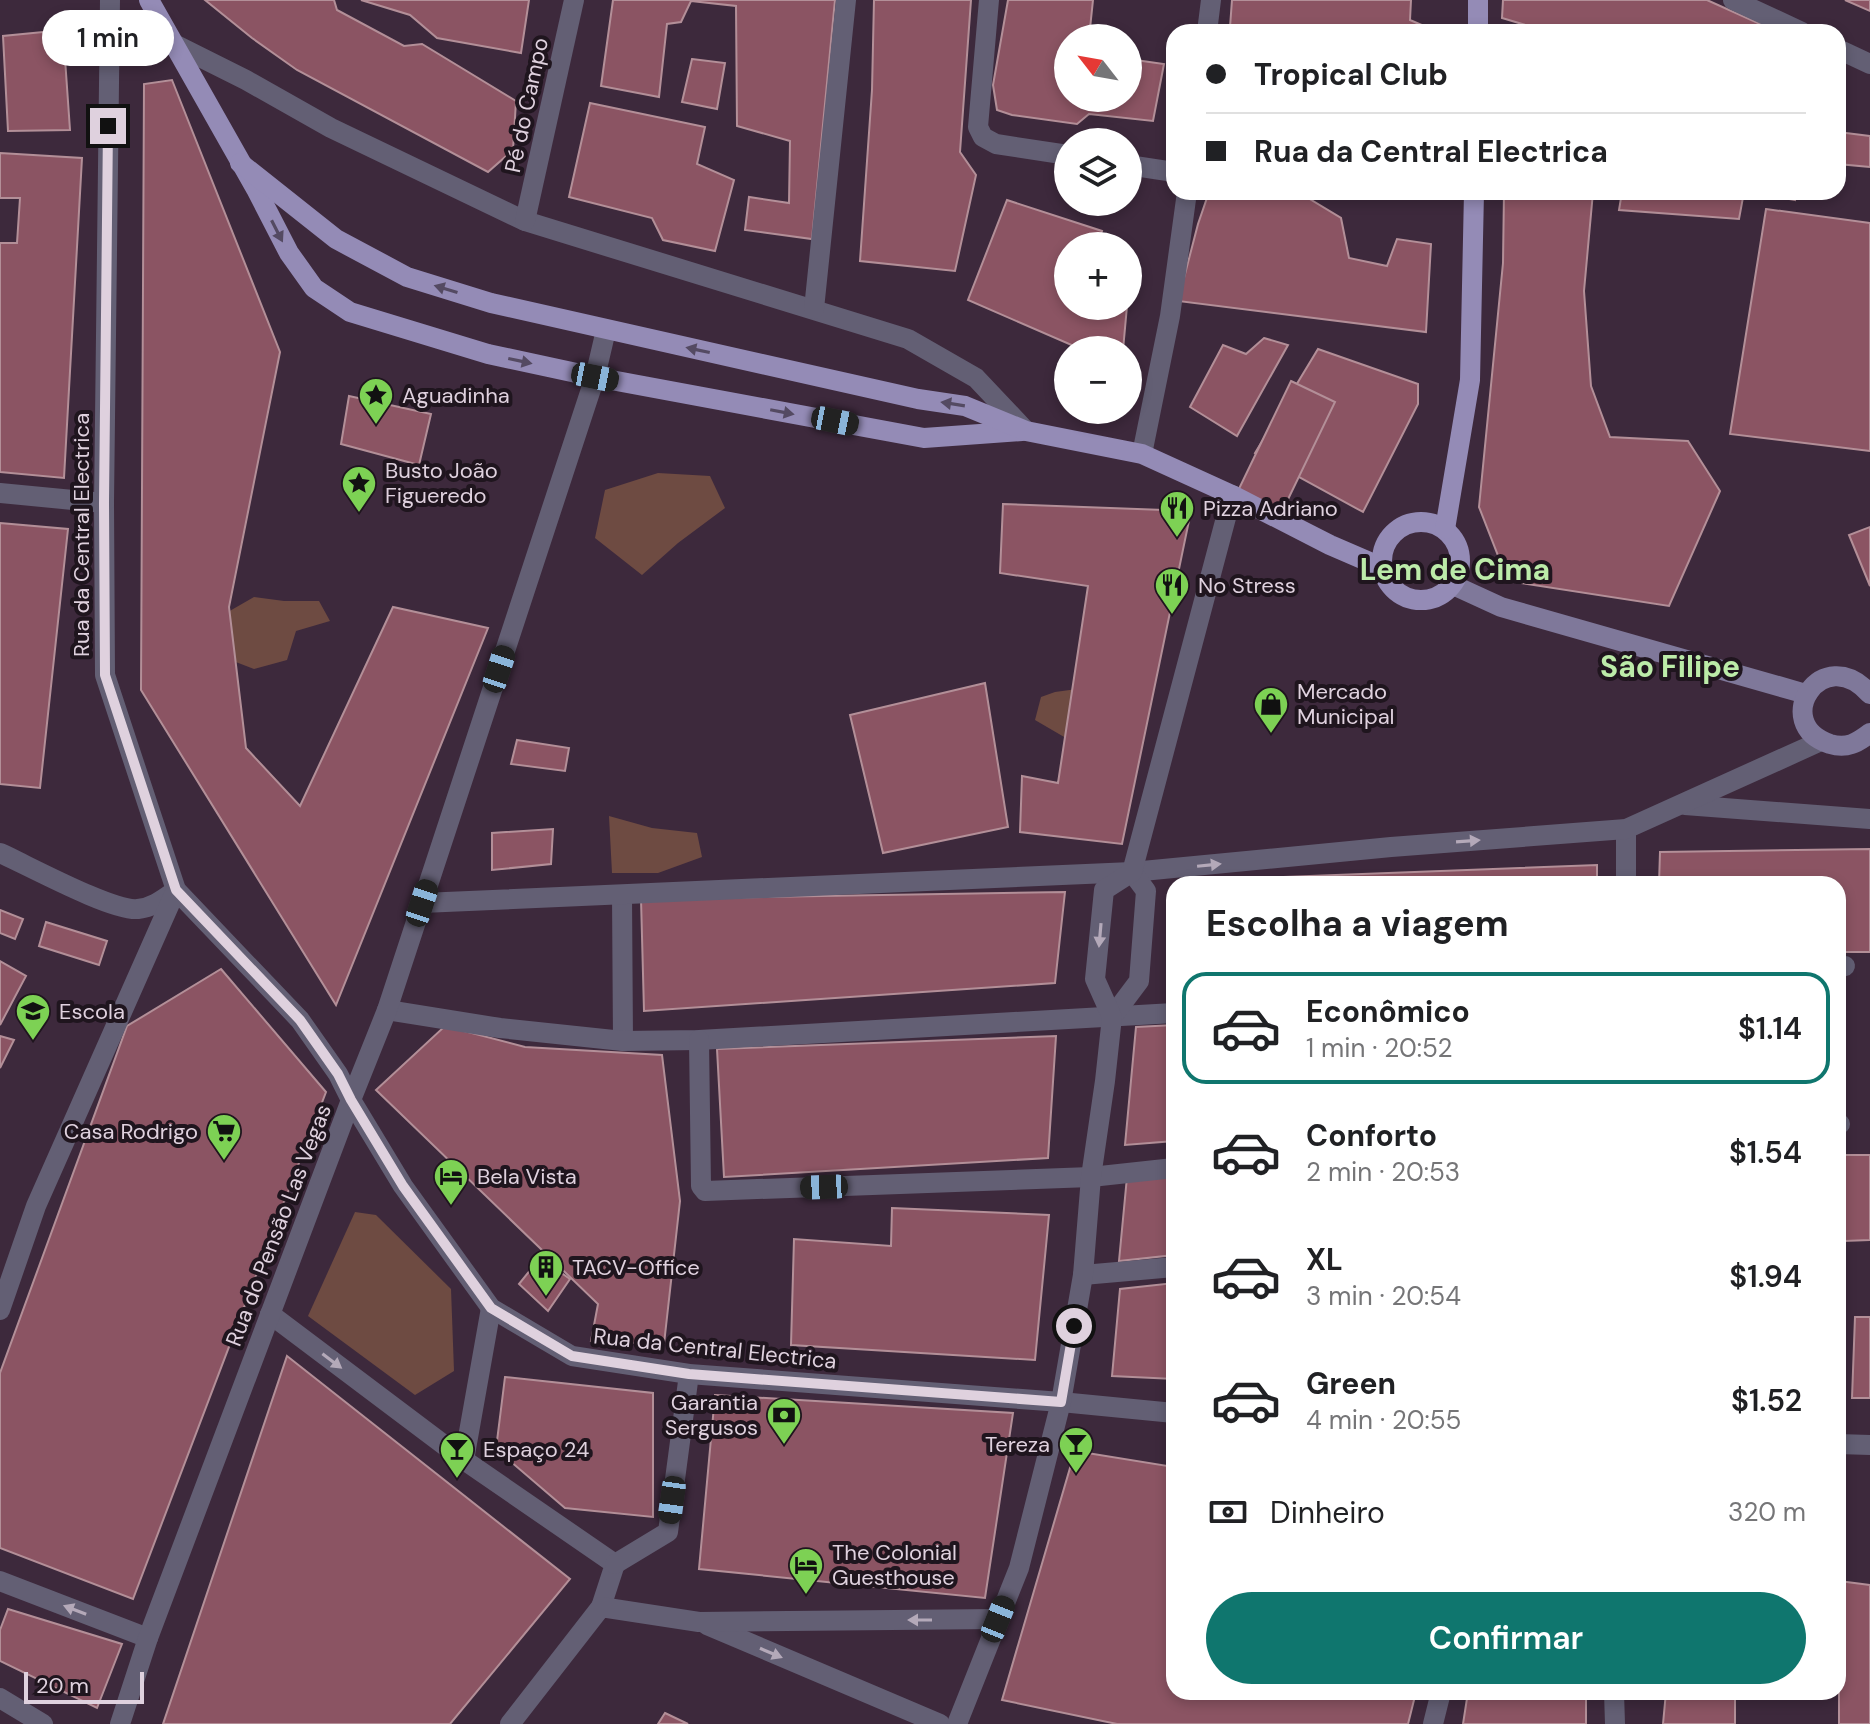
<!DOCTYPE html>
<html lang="pt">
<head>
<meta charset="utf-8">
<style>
	body { margin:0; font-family:"DM Sans",sans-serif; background:#f6f6f6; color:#202124; height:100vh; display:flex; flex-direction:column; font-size:30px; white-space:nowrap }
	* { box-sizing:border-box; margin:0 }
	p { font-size:26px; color:#757577 }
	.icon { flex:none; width:44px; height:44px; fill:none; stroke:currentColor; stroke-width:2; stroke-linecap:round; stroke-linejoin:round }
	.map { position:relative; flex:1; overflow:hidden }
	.drawer { position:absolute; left:1166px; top:876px; width:680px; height:824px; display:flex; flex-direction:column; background:#fff; border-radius:24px; box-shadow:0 4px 12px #0003 }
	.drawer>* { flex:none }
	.hud { position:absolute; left:1166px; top:24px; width:680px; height:176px; border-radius:24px; box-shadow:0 4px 12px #0003; display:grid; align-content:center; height:176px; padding:0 40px; background:#fff }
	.needle { width:52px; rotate:301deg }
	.tools { position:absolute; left:1054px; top:24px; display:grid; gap:16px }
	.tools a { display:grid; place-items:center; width:88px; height:88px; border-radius:50%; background:#fff; box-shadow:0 4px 12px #0003; font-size:40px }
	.scale { position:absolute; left:24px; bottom:20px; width:120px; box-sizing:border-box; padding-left:8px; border:4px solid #dfd1de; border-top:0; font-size:22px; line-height:28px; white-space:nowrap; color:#dfd1de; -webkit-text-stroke:6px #1f151e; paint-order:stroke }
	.end { position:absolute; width:36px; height:36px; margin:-18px; border:10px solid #dfd1de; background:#111; box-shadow:0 0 0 4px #111 }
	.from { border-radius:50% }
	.bubble { position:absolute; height:56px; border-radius:28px; background:#fff; box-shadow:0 4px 12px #0003; font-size:26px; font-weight:600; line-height:56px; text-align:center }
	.car { position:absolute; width:24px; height:48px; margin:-24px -12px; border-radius:10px; box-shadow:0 0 6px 2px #0007; background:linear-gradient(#222 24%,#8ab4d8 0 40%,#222 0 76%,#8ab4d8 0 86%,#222 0) }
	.hud b { display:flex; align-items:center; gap:28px; height:76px; font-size:30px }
	.hud b+b { border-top:2px solid #e0e0e0 }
	.hud i { width:20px; height:20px; background:#202124 }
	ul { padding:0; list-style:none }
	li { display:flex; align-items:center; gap:24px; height:112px; margin:0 16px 12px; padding:0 24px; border:4px solid transparent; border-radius:24px }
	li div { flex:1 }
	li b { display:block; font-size:30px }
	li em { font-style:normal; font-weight:600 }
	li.current { border-color:#0f766e }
	li>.icon { width:72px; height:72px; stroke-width:1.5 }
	h2 { padding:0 40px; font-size:36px; line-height:96px }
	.pay { display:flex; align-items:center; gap:20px; height:88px; padding:0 40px; font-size:30px }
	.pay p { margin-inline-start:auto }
	.cta { display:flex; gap:16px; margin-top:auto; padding:16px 40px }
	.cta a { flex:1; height:92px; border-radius:48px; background:#0f766e; color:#fff; font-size:32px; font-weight:600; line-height:92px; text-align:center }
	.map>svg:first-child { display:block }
	.green { fill:#6e4b42 }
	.building { fill:#8b5463; stroke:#b38f98; stroke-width:2 }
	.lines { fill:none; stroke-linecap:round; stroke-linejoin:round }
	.minor { stroke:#635f74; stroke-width:20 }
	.secondary { stroke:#7f789a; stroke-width:20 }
	.primary { stroke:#948bb6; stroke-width:20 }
	.oneway { fill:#544a62 }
	.oneway2 { fill:#b4a9b9 }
	.route { stroke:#dfd1de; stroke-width:10 }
	.labels { text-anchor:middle; stroke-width:8; stroke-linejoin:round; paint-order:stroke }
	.street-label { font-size:22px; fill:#dfd1de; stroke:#1f151e }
	.poi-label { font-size:22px; fill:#dfd1de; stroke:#1f151e; text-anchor:start }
	.district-label { font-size:30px; font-weight:bold; fill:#bceba9; stroke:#1f151e }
</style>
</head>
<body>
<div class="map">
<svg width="1870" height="1724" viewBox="0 0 1870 1724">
	<rect width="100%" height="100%" fill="#3d293c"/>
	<g class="green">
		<polygon points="658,473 710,476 725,508 678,543 642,575 595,538 605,490"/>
		<polygon points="254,597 284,601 319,601 330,621 296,631 287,660 254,669 215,654 214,620"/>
		<polygon points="1099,686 1095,755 1035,720 1041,697 1055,692"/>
		<polygon points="609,816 652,828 697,833 702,857 658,873 612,873"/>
		<polygon points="355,1212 376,1215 451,1289 454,1371 415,1395 308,1316"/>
	</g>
	<g class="building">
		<polygon points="205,0 334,0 337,10 404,46 422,44 516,101 513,150 488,172 297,70 252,38"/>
		<polygon points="361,0 529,0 521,53 437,38 410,15"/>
		<polygon points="613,0 835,0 812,239 745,230 749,197 789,203 790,141 737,126 736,6 691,1 681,22 667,24 659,97 601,86"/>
		<polygon points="874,0 971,0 960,152 976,175 955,271 860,261 872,90"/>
		<polygon points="1008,0 1093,0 1089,38 1068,38 1068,98 1128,98 1128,59 1164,64 1153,121 1089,114 1077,124 1012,115 997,110 993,85"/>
		<polygon points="1232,0 1411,0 1410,20 1438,32 1226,32 1230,27"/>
		<polygon points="1503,0 1707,0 1778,32 1549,32 1502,18"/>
		<polygon points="1845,0 1870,0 1870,11"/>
		<polygon points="63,30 70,130 8,131 3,36"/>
		<polygon points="692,59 725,63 717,109 682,102"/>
		<polygon points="172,80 280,352 229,607 246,748 300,806 393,607 488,628 336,1005 141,690 144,84"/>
		<polygon points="590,103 705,127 697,164 734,180 715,251 663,240 652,218 569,197"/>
		<polygon points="1838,132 1870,136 1870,167 1838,164"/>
		<polygon points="0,153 82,158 64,478 0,472 0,243 17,243 20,198 0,198"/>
		<polygon points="1209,192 1298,192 1341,218 1349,258 1387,266 1397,239 1431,244 1426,332 1178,301 1198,224"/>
		<polygon points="1504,192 1593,192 1584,291 1591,386 1610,437 1688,441 1720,491 1669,606 1508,581 1479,507 1503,263"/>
		<polygon points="1622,192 1744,192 1739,219 1619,210"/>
		<polygon points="1767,192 1796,192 1795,200 1766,195"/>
		<polygon points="1007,200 1102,231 1097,246 1068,246 1068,306 1127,306 1123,350 1083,350 968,300"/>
		<polygon points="1766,209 1870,223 1870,451 1730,434"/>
		<polygon points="1264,338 1288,345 1237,436 1190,407 1223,345 1246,354"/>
		<polygon points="1318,349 1418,384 1418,404 1363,512 1255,453"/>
		<polygon points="1291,381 1335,402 1279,518 1235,497"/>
		<polygon points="349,396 431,414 419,465 341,444"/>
		<polygon points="1003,504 1191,511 1122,844 1020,832 1022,776 1058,783 1088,586 1000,573"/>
		<polygon points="0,523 68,529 40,788 0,784"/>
		<polygon points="1870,527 1870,586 1849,535"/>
		<polygon points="985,683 1008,827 883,853 850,715"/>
		<polygon points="517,740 569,748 565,771 511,764"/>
		<polygon points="553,829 551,864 492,870 492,833"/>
		<polygon points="1870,849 1870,952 1838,952 1838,884 1659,884 1660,852"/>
		<polygon points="1597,865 1597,884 1180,884 1180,881"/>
		<polygon points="1065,892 1055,983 644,1011 641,899"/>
		<polygon points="0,910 23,919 15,939 0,933"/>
		<polygon points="46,922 107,941 99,965 39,946"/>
		<polygon points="0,961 26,976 0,1025"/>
		<polygon points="221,969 326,1092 133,1599 0,1548 0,1373 127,1026"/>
		<rect x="1838" y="986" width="4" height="118"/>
		<polygon points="1174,1025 1174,1141 1125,1145 1136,1027"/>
		<polygon points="445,1026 525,1047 662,1055 680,1201 664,1344 591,1341 598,1304 376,1090"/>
		<polygon points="0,1036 14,1040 0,1068"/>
		<polygon points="1056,1036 1048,1158 724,1177 717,1049"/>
		<polygon points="1842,1155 1870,1155 1870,1240 1844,1241"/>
		<polygon points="1174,1172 1174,1255 1119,1261 1127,1177"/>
		<polygon points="892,1208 1049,1215 1035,1360 791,1345 794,1239 891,1246"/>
		<polygon points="540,1258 570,1279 548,1311 519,1284"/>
		<polygon points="1174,1283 1174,1379 1112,1376 1120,1289"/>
		<polygon points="1855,1317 1870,1317 1870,1398 1852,1398"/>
		<polygon points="287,1356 570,1579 450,1724 163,1724"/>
		<polygon points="505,1377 653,1393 653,1517 565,1508 496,1449"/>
		<polygon points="715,1395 1013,1413 985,1598 699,1569"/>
		<polygon points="1075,1451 1174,1467 1174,1692 1416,1692 1408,1724 1117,1724 1002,1700"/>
		<polygon points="1839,1581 1870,1585 1870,1724 1839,1724"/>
		<polygon points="8,1609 122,1644 97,1708 0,1661 0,1630"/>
		<polygon points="1468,1692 1586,1692 1586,1724 1463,1724"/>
		<polygon points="1666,1692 1735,1692 1735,1724 1663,1724"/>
		<polygon points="665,1713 688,1724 658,1724"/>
	</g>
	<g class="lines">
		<g class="minor">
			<polyline points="110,0 104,503 105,675 176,890 300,1020 338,1074 351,1100 403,1186 491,1308 572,1356 689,1374 1061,1402 1174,1413"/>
			<polyline points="989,0 978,127 983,137 996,144 1068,155"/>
			<polyline points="1733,0 1802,32"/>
			<polyline points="1207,32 1211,0"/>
			<polyline points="172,43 246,80 331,128 525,221 908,339 976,378 1026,431"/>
			<polyline points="1838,49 1870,64"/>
			<polyline points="1128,165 1174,172"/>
			<polyline points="525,221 574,0"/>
			<polyline points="814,309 846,0"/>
			<polyline points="1142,454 1170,316 1187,192"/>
			<polyline points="0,493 104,503"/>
			<polyline points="1685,805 1870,819"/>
			<polyline points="1626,829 1626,884"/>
			<path d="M0,853c27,12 113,59 138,56 16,-2 25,-10 38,-19"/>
			<polyline points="622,895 623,1041"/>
			<polyline points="422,903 1132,872 1391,847 1626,829 1821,741"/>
			<polyline points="1838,967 1845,966"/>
			<polyline points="387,1010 500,1028 623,1041 699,1040 1174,1013"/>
			<polyline points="1112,1017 1139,981 1146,891 1132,872"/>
			<polyline points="699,1040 701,1186 705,1191 1091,1177 1174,1168"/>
			<polyline points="1838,1124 1840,1124"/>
			<polyline points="1083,1275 1174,1267"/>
			<polyline points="491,1308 464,1460 615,1564 601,1607"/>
			<polyline points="0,1310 36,1206 176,890"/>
			<polyline points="270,1314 464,1460"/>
			<polyline points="1838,1444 1870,1445"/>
			<polyline points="615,1564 668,1532 689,1374"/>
			<polyline points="0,1581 148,1638"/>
			<polyline points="707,1625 940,1724"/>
			<polyline points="1614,1692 1615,1724"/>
			<polyline points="0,1698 43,1724"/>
			<polyline points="120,1724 148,1638 351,1100 387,1010 595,377 606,330"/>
			<polyline points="510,1724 601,1607 699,1622 998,1619"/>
			<polyline points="957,1724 1019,1568 1061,1402 1083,1275 1091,1177 1105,1081 1112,1017 1095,979 1104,890 1132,872 1232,495"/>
			<polyline points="1433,1724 1441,1692"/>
		</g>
		<g class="secondary">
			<polyline points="1453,585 1501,607 1806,694"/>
			<path d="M1870,694c-48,-54 -101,30 -40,50 17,5 27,-1 40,-11"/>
		</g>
		<g class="primary">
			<polyline points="149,0 256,189 289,253 314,288 350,312 488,354 595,377 924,438 1022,431"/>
			<polyline points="1478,32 1478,0"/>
			<polyline points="240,163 336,239 407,277 491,303 918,399 965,406 1026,431 1142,454 1232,495 1330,545 1381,567"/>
			<circle cx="1421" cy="561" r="39"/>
			<polyline points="1445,529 1470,380 1474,192"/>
		</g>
	</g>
	<defs><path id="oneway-solid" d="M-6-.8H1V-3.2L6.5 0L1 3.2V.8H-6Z" transform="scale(2)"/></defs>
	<g class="oneway">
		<use href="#oneway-solid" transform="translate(277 231) rotate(63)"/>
		<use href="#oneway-solid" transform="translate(446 289) rotate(-163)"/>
		<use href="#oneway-solid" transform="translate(698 350) rotate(-168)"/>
		<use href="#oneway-solid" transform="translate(520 361) rotate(12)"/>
		<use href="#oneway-solid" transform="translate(953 404) rotate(-171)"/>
		<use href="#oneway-solid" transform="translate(782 412) rotate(11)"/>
	</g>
	<g class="oneway2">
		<use href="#oneway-solid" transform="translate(1468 841) rotate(-4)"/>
		<use href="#oneway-solid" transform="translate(1209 865) rotate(-6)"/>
		<use href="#oneway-solid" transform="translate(1100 935) rotate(95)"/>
		<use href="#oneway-solid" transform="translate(332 1361) rotate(37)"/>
		<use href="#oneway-solid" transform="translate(75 1610) rotate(-159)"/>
		<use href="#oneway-solid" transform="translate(920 1620) rotate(180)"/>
		<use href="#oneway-solid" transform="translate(771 1653) rotate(23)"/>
	</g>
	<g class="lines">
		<polyline class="route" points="108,126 104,503 105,675 176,890 300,1020 338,1074 351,1100 403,1186 491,1308 572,1356 689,1374 1061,1402 1074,1326"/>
	</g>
	<defs>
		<g id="sight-pin" transform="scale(1.8)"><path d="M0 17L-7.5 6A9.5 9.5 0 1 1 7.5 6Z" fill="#7dd154" stroke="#1f151e"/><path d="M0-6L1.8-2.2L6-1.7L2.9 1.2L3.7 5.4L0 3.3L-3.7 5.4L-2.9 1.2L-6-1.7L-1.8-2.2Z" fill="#111"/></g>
		<g id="restaurant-pin" transform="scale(1.8)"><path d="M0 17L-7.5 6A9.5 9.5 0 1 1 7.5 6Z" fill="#7dd154" stroke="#1f151e"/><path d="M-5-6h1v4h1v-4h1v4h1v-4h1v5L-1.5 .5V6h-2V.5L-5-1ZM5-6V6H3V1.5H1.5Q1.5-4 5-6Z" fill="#111"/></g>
		<g id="shop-pin" transform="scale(1.8)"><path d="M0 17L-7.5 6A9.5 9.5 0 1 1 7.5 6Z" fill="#7dd154" stroke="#1f151e"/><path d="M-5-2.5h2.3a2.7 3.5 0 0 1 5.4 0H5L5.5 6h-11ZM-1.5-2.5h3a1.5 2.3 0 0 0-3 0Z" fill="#111"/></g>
		<g id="school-pin" transform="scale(1.8)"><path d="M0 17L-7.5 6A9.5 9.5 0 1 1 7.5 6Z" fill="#7dd154" stroke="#1f151e"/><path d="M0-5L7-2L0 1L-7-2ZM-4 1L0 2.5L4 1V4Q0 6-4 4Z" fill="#111"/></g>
		<g id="supermarket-pin" transform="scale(1.8)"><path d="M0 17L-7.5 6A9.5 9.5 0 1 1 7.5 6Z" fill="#7dd154" stroke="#1f151e"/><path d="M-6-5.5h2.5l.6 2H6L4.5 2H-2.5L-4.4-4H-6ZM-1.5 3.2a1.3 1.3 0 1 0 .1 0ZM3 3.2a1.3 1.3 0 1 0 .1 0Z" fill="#111"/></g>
		<g id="hotel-pin" transform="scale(1.8)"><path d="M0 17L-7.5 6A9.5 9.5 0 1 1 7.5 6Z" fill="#7dd154" stroke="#1f151e"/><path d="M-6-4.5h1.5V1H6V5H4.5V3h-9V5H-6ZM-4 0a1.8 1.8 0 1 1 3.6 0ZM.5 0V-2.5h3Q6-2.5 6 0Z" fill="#111"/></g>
		<g id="building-pin" transform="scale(1.8)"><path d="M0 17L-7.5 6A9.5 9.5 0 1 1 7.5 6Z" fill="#7dd154" stroke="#1f151e"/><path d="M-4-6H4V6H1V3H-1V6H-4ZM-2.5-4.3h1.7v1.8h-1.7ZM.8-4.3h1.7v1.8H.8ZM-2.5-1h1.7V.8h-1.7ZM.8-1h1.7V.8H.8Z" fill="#111"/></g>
		<g id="bank-pin" transform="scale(1.8)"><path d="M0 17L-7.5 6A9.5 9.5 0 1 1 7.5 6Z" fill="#7dd154" stroke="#1f151e"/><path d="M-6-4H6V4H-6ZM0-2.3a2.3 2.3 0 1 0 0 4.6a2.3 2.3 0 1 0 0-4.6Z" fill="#111"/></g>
		<g id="bar-pin" transform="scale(1.8)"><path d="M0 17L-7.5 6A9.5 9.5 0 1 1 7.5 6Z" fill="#7dd154" stroke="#1f151e"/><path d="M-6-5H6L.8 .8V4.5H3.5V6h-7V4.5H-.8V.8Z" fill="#111"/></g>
	</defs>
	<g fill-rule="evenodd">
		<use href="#sight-pin" x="376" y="395"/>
		<use href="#sight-pin" x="359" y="483"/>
		<use href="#restaurant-pin" x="1177" y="508"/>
		<use href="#restaurant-pin" x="1172" y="585"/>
		<use href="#shop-pin" x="1271" y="704"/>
		<use href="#school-pin" x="33" y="1011"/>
		<use href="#supermarket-pin" x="224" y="1131"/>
		<use href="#hotel-pin" x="451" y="1176"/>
		<use href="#building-pin" x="546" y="1267"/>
		<use href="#bank-pin" x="784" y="1415"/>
		<use href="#bar-pin" x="1076" y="1444"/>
		<use href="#bar-pin" x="457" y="1449"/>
		<use href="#hotel-pin" x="806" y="1565"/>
	</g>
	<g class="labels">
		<g class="street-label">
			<text transform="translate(526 105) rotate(-78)" y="8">Pé do Campo</text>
			<text transform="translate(81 535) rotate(-90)" y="8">Rua da Central Electrica</text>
			<text transform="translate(278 1225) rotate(-69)" y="8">Rua do Pensão Las Vegas</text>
			<text transform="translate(715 1348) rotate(6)" y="8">Rua da Central Electrica</text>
		</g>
		<g class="poi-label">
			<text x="402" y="403">Aguadinha</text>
			<text x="385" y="478">Busto João<tspan x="385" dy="25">Figueredo</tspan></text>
			<text x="1203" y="516">Pizza Adriano</text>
			<text x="1198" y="593">No Stress</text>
			<text x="1297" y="699">Mercado<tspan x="1297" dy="25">Municipal</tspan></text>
			<text x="59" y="1019">Escola</text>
			<text x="198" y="1139" text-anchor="end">Casa Rodrigo</text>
			<text x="477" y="1184">Bela Vista</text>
			<text x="572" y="1275">TACV-Office</text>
			<text x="758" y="1410" text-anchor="end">Garantia<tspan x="758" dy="25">Sergusos</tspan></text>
			<text x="1050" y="1452" text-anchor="end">Tereza</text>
			<text x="483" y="1457">Espaço 24</text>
			<text x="832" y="1560">The Colonial<tspan x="832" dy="25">Guesthouse</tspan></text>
		</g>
		<g class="district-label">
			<text x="1455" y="580">Lem de Cima</text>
			<text x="1670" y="677">São Filipe</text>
		</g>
	</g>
</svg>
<div class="tools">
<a><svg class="needle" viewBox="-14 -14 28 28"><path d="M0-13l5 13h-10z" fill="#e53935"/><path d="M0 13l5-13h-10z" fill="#757577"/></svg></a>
<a><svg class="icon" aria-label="layers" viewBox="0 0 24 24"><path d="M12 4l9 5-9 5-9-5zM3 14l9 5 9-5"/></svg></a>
<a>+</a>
<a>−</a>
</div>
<div class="scale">20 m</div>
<i class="end from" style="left:1074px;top:1326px"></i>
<i class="end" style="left:108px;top:126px"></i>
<div class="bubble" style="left:42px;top:10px;width:132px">1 min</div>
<i class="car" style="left:595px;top:377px;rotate:101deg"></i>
<i class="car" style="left:835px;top:421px;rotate:101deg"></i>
<i class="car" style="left:499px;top:669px;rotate:18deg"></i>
<i class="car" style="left:422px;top:903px;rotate:18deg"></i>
<i class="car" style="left:824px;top:1187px;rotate:268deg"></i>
<i class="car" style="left:672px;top:1500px;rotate:188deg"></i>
<i class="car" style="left:998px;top:1619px;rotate:22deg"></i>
<div class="hud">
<b><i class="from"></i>Tropical Club</b>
<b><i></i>Rua da Central Electrica</b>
</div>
<section class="drawer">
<h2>Escolha a viagem</h2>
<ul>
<li class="current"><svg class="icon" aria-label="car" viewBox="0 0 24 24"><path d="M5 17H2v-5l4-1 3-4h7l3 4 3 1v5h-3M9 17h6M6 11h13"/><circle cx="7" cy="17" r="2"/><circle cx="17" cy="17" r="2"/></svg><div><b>Econômico</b><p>1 min · 20:52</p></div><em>$1.14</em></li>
<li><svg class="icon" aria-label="car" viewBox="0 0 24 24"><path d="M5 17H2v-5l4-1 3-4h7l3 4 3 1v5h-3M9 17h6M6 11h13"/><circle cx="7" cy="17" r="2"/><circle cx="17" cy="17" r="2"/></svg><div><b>Conforto</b><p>2 min · 20:53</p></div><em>$1.54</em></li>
<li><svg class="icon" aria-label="car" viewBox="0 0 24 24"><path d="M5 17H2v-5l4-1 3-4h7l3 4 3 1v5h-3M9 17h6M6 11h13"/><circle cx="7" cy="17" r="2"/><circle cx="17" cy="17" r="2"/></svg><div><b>XL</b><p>3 min · 20:54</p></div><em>$1.94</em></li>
<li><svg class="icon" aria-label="car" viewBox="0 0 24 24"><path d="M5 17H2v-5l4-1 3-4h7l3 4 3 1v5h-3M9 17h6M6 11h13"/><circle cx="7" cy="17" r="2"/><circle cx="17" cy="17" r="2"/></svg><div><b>Green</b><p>4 min · 20:55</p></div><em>$1.52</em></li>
</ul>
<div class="pay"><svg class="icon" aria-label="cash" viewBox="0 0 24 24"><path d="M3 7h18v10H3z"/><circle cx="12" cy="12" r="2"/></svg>Dinheiro<p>320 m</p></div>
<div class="cta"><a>Confirmar</a></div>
</section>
</div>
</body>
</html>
